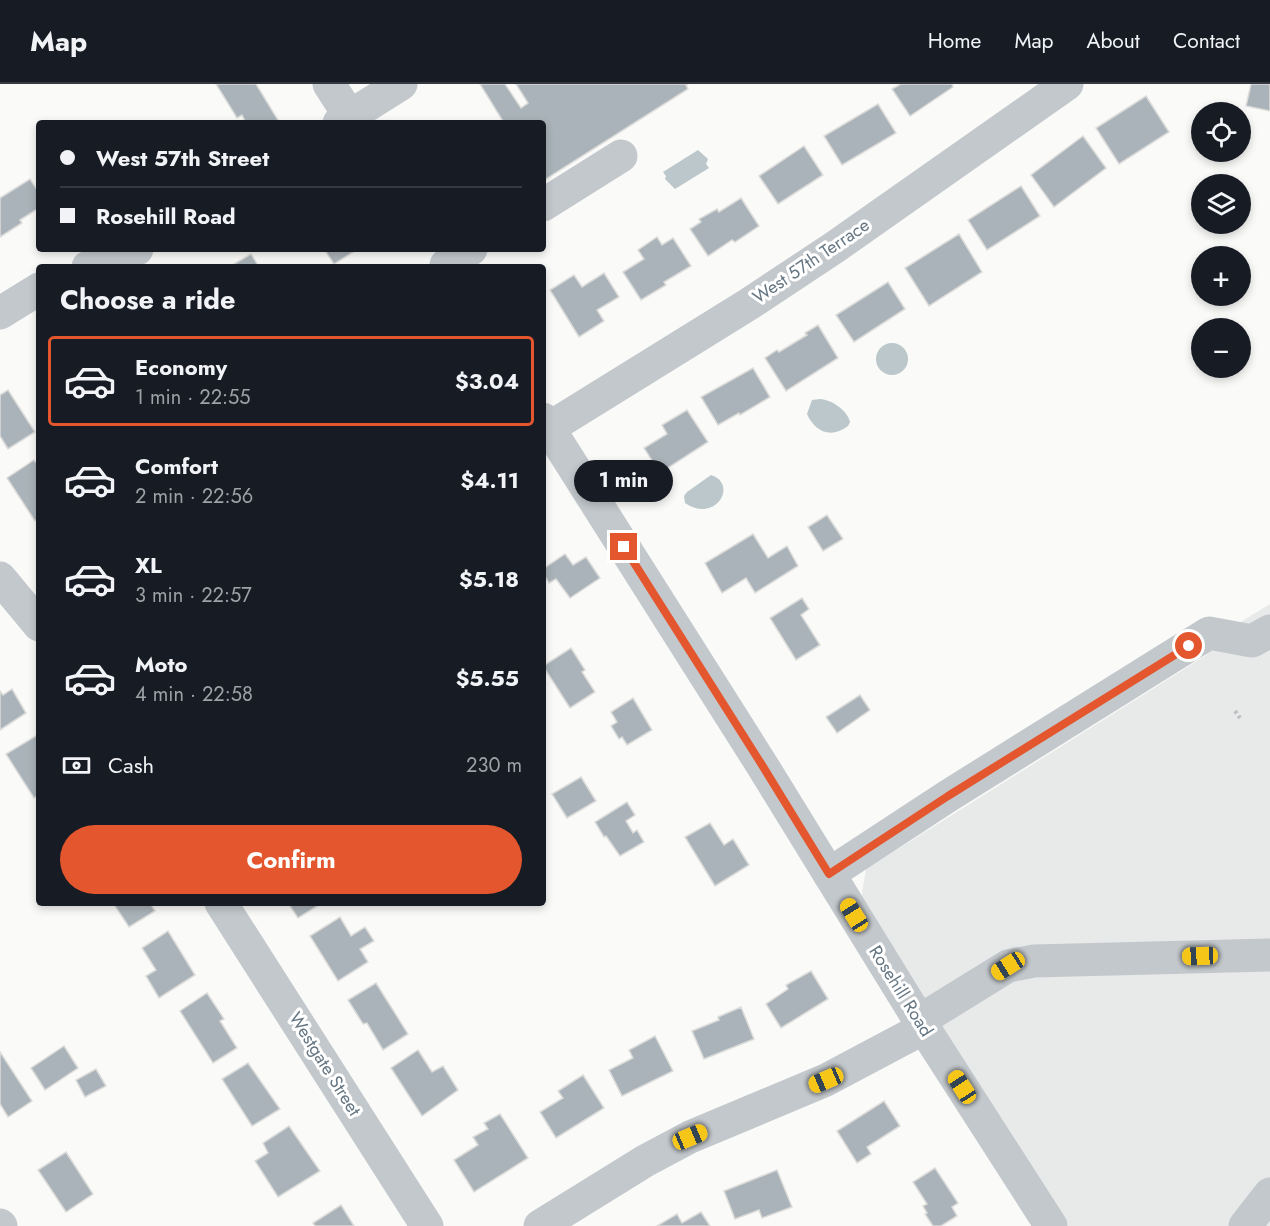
<!DOCTYPE html>
<html lang="en">
<head>
<meta charset="utf-8">
<style>
	body { margin:0; font-family:Jost,sans-serif; background:#242831; color:#f1f3f6; height:100vh; display:flex; flex-direction:column; font-size:22px; white-space:nowrap }
	* { box-sizing:border-box; margin:0 }
	p { font-size:20px; color:#9ea1a6 }
	.icon { flex:none; width:33px; height:33px; fill:none; stroke:currentColor; stroke-width:2; stroke-linecap:round; stroke-linejoin:round }
	.map { position:relative; flex:1; overflow:hidden }
	.panel { position:absolute; left:36px; top:180px; width:510px; height:642px; display:flex; flex-direction:column; background:#171b24; border-radius:6px; box-shadow:0 3px 9px #0003 }
	.panel>* { flex:none }
	.top-card { position:absolute; left:36px; top:36px; width:510px; height:132px; border-radius:6px; box-shadow:0 3px 9px #0003; display:grid; align-content:center; height:132px; padding:0 24px; background:#171b24 }
	.controls { position:absolute; left:1191px; top:18px; display:grid; gap:12px }
	.controls a { display:grid; place-items:center; width:60px; height:60px; border-radius:50%; background:#171b24; box-shadow:0 3px 9px #0003; font-size:30px }
	.end { position:absolute; width:27px; height:27px; margin:-14px; border:8px solid #e4572e; background:#fff; box-shadow:0 0 0 3px #fff }
	.from { border-radius:50% }
	.bubble { position:absolute; height:42px; border-radius:21px; background:#171b24; box-shadow:0 3px 9px #0003; font-size:20px; font-weight:700; line-height:42px; text-align:center }
	.car { position:absolute; width:18px; height:36px; margin:-18px -9px; border-radius:8px; box-shadow:0 0 4px 2px #0007; background:linear-gradient(#f5c518 24%,#345 0 40%,#f5c518 0 76%,#345 0 86%,#f5c518 0) }
	.top-card b { display:flex; align-items:center; gap:21px; height:57px; font-size:22px }
	.top-card b+b { border-top:2px solid #363941 }
	.top-card i { width:15px; height:15px; background:#f1f3f6 }
	ul { padding:0; list-style:none }
	li { display:flex; align-items:center; gap:18px; height:90px; margin:0 12px 9px; padding:0 12px; border:3px solid transparent; border-radius:6px }
	li div { flex:1 }
	li b { display:block; font-size:22px }
	li em { font-style:normal; font-weight:700 }
	li.on { border-color:#e4572e }
	li>.icon { width:54px; height:54px; stroke-width:1.5 }
	h2 { padding:0 24px; font-size:27px; line-height:72px }
	.pay { display:flex; align-items:center; gap:15px; height:66px; padding:0 24px; font-size:22px }
	.pay p { margin-inline-start:auto }
	.button { display:flex; gap:12px; margin-top:auto; padding:12px 24px }
	.button a { flex:1; height:69px; border-radius:36px; background:#e4572e; color:#fff; font-size:24px; font-weight:700; line-height:69px; text-align:center }
	header { display:flex; align-items:center; gap:36px; box-sizing:border-box; height:84px; padding:0 30px; background:#171b24; border-bottom:2px solid #363941 }
	header strong { font-size:28px }
	nav { display:flex; gap:33px; margin-inline-start:auto; font-size:21px }
	.map>svg:first-child { display:block }
	.built { fill:#e8e9e9 }
	.water { fill:#bbc7cb }
	.building { fill:#aab3b9; stroke:#dcdcda; stroke-width:1.5 }
	.lines { fill:none; stroke-linecap:round; stroke-linejoin:round }
	.path { stroke:#bbbfc2; stroke-width:4; stroke-dasharray:3 3; stroke-linecap:butt }
	.minor { stroke:#c3c8cc; stroke-width:33 }
	.route { stroke:#e4572e; stroke-width:8 }
	.labels { text-anchor:middle; stroke-width:6; stroke-linejoin:round; paint-order:stroke }
	.street-label { font-size:18px; fill:#657683; stroke:#fff }
</style>
</head>
<body>
<header>
<strong>Map</strong>
<nav><a>Home</a><a>Map</a><a>About</a><a>Contact</a></nav>
</header>
<div class="map">
<svg width="1270" height="1142" viewBox="0 0 1270 1142">
	<rect width="100%" height="100%" fill="#fafaf8"/>
	<polygon class="built" points="1270,520 1270,1142 1068,1142 861,815 866,785 1205,572 1239,539"/>
	<g class="water">
		<polygon points="698,66 708,75 706,80 709,84 675,105 665,95 666,92 663,88"/>
		<circle cx="892" cy="275" r="16"/>
		<path d="M820,315c12,1 27,11 30,23l-2,4c-17,13 -33,6 -41,-12l5,-14z"/>
		<path d="M711,391c28,9 4,49 -26,28l-1,-7 3,-4z"/>
	</g>
	<g class="building">
		<polygon points="216,0 256,0 278,36 273,39 246,39 242,31 237,34"/>
		<polygon points="480,0 505,0 521,24 528,19 516,0 688,0 686,1 688,5 543,97 543,39 504,39"/>
		<polygon points="901,0 952,0 953,3 910,32 892,5"/>
		<polygon points="1251,0 1270,0 1270,27 1246,22"/>
		<polygon points="1146,12 1169,48 1119,80 1096,44"/>
		<polygon points="878,20 896,49 842,81 824,52"/>
		<polygon points="1083,52 1106,84 1054,123 1031,91"/>
		<polygon points="804,62 823,91 778,120 759,92"/>
		<polygon points="30,95 39,109 39,124 20,136 22,139 0,153 0,114"/>
		<polygon points="1021,102 1040,132 987,166 968,136"/>
		<polygon points="741,114 759,142 735,158 732,156 708,172 690,145 701,138 699,135 717,125 719,128"/>
		<polygon points="959,150 982,188 929,222 905,184"/>
		<polygon points="657,153 662,161 673,154 691,182 664,198 666,201 641,216 623,188 644,175 638,166"/>
		<polygon points="324,165 358,165 334,180"/>
		<polygon points="251,170 259,183 229,183"/>
		<polygon points="604,189 619,213 597,226 604,237 579,253 550,206 574,191 582,203"/>
		<polygon points="888,198 905,225 854,258 836,231"/>
		<polygon points="818,241 838,274 786,307 765,274 777,266 779,268 807,251 805,249"/>
		<polygon points="753,284 770,313 740,331 739,329 718,341 701,313"/>
		<polygon points="8,306 35,348 8,365 0,352 0,311"/>
		<polygon points="687,326 708,358 660,389 644,364 667,350 662,341"/>
		<polygon points="34,376 35,378 39,376 39,434 35,437 7,394"/>
		<polygon points="827,431 843,455 823,467 808,443"/>
		<polygon points="753,450 768,474 787,462 798,482 755,509 746,494 722,509 705,479"/>
		<polygon points="565,470 573,481 586,473 600,494 570,514 556,495 549,499 543,489 543,485"/>
		<polygon points="802,514 809,525 801,531 820,561 796,576 770,534"/>
		<polygon points="571,564 585,586 582,588 595,608 570,624 543,582"/>
		<polygon points="12,605 26,629 0,646 0,607 3,611"/>
		<polygon points="860,611 870,626 837,649 826,633"/>
		<polygon points="633,614 652,646 627,661 622,653 619,655 611,642 617,638 611,628"/>
		<polygon points="39,650 39,711 34,714 6,670"/>
		<polygon points="581,693 596,717 567,734 552,710"/>
		<polygon points="627,718 635,731 626,737 633,749 637,746 644,758 620,772 606,752 604,753 595,738"/>
		<polygon points="710,739 724,761 733,755 749,781 715,802 685,753"/>
		<polygon points="113,819 150,819 155,827 129,843"/>
		<polygon points="288,819 322,819 298,834"/>
		<polygon points="340,833 351,852 365,843 374,857 360,865 368,878 338,897 310,852"/>
		<polygon points="168,847 195,891 159,914 146,892 156,886 142,864"/>
		<polygon points="811,887 828,915 781,944 766,920 788,905 786,901"/>
		<polygon points="376,899 408,950 383,966 367,939 363,940 348,916"/>
		<polygon points="207,909 224,935 220,937 237,964 213,979 180,927"/>
		<polygon points="741,923 754,955 704,975 692,947 719,936 718,933"/>
		<polygon points="655,952 673,987 622,1012 609,986 633,974 629,966"/>
		<polygon points="64,962 78,984 45,1006 31,984"/>
		<polygon points="418,966 432,988 443,982 458,1006 422,1032 391,984"/>
		<polygon points="0,968 32,1017 8,1033 0,1020"/>
		<polygon points="248,979 280,1025 252,1042 222,995"/>
		<polygon points="96,985 106,1002 85,1013 76,996"/>
		<polygon points="583,991 604,1024 556,1054 540,1028 563,1014 558,1007"/>
		<polygon points="884,1017 900,1042 867,1063 871,1070 857,1079 837,1047"/>
		<polygon points="500,1030 528,1074 474,1108 454,1076 478,1061 473,1053 488,1045 484,1039"/>
		<polygon points="289,1042 320,1087 278,1113 255,1077 268,1069 263,1059"/>
		<polygon points="66,1068 93,1110 66,1128 38,1086"/>
		<polygon points="935,1084 958,1119 952,1123 957,1132 941,1142 933,1142 925,1130 927,1129 923,1122 927,1120 913,1098"/>
		<polygon points="777,1086 792,1123 762,1134 759,1126 735,1135 724,1107"/>
		<polygon points="341,1121 354,1142 315,1142 313,1139"/>
		<polygon points="701,1128 710,1142 657,1142 677,1130 682,1139"/>
	</g>
	<g class="lines">
		<polyline class="path" points="1235,627 1240,634"/>
		<g class="minor">
			<polyline points="329,0 354,39"/>
			<polyline points="339,39 401,0"/>
			<polyline points="543,121 621,72"/>
			<polyline points="446,181 471,165"/>
			<polyline points="88,183 137,165"/>
			<polyline points="0,229 39,205"/>
			<polyline points="543,335 762,681 924,944 1051,1142"/>
			<polyline points="549,344 749,220 835,163 1067,0"/>
			<polyline points="0,494 39,541"/>
			<polyline points="829,790 948,712 1209,549 1252,557 1270,547"/>
			<polyline points="221,819 427,1142"/>
			<polyline points="919,937 1008,882 1034,877 1270,871"/>
			<polyline points="0,1141 1,1142"/>
			<polyline points="540,1142 645,1077 690,1053 826,996 924,944"/>
			<polyline points="1245,1142 1270,1110"/>
		</g>
	</g>
	<g class="lines">
		<polyline class="route" points="624,463 762,681 829,790 948,712 1189,562"/>
	</g>
	<g class="labels">
		<g class="street-label">
			<text transform="translate(811 177) rotate(-34)" y="6">West 57th Terrace</text>
			<text transform="translate(901 907) rotate(58)" y="6">Rosehill Road</text>
			<text transform="translate(325 980) rotate(58)" y="6">Westgate Street</text>
		</g>
	</g>
</svg>
<div class="controls">
<a><svg class="icon" aria-label="locate" viewBox="0 0 24 24"><circle cx="12" cy="12" r="6"/><path d="M12 2v4M12 18v4M2 12h4M18 12h4"/></svg></a>
<a><svg class="icon" aria-label="layers" viewBox="0 0 24 24"><path d="M12 4l9 5-9 5-9-5zM3 14l9 5 9-5"/></svg></a>
<a>+</a>
<a>−</a>
</div>
<i class="end from" style="left:1189px;top:562px"></i>
<i class="end" style="left:624px;top:463px"></i>
<div class="bubble" style="left:574px;top:376px;width:99px">1 min</div>
<i class="car" style="left:854px;top:831px;rotate:328deg"></i>
<i class="car" style="left:1200px;top:872px;rotate:268deg"></i>
<i class="car" style="left:1008px;top:882px;rotate:238deg"></i>
<i class="car" style="left:826px;top:996px;rotate:247deg"></i>
<i class="car" style="left:962px;top:1003px;rotate:327deg"></i>
<i class="car" style="left:690px;top:1053px;rotate:67deg"></i>
<div class="top-card">
<b><i class="from"></i>West 57th Street</b>
<b><i></i>Rosehill Road</b>
</div>
<section class="panel">
<h2>Choose a ride</h2>
<ul>
<li class="on"><svg class="icon" aria-label="car" viewBox="0 0 24 24"><path d="M5 17H2v-5l4-1 3-4h7l3 4 3 1v5h-3M9 17h6M6 11h13"/><circle cx="7" cy="17" r="2"/><circle cx="17" cy="17" r="2"/></svg><div><b>Economy</b><p>1 min · 22:55</p></div><em>$3.04</em></li>
<li><svg class="icon" aria-label="car" viewBox="0 0 24 24"><path d="M5 17H2v-5l4-1 3-4h7l3 4 3 1v5h-3M9 17h6M6 11h13"/><circle cx="7" cy="17" r="2"/><circle cx="17" cy="17" r="2"/></svg><div><b>Comfort</b><p>2 min · 22:56</p></div><em>$4.11</em></li>
<li><svg class="icon" aria-label="car" viewBox="0 0 24 24"><path d="M5 17H2v-5l4-1 3-4h7l3 4 3 1v5h-3M9 17h6M6 11h13"/><circle cx="7" cy="17" r="2"/><circle cx="17" cy="17" r="2"/></svg><div><b>XL</b><p>3 min · 22:57</p></div><em>$5.18</em></li>
<li><svg class="icon" aria-label="car" viewBox="0 0 24 24"><path d="M5 17H2v-5l4-1 3-4h7l3 4 3 1v5h-3M9 17h6M6 11h13"/><circle cx="7" cy="17" r="2"/><circle cx="17" cy="17" r="2"/></svg><div><b>Moto</b><p>4 min · 22:58</p></div><em>$5.55</em></li>
</ul>
<div class="pay"><svg class="icon" aria-label="cash" viewBox="0 0 24 24"><path d="M3 7h18v10H3z"/><circle cx="12" cy="12" r="2"/></svg>Cash<p>230 m</p></div>
<div class="button"><a>Confirm</a></div>
</section>
</div>
</body>
</html>
